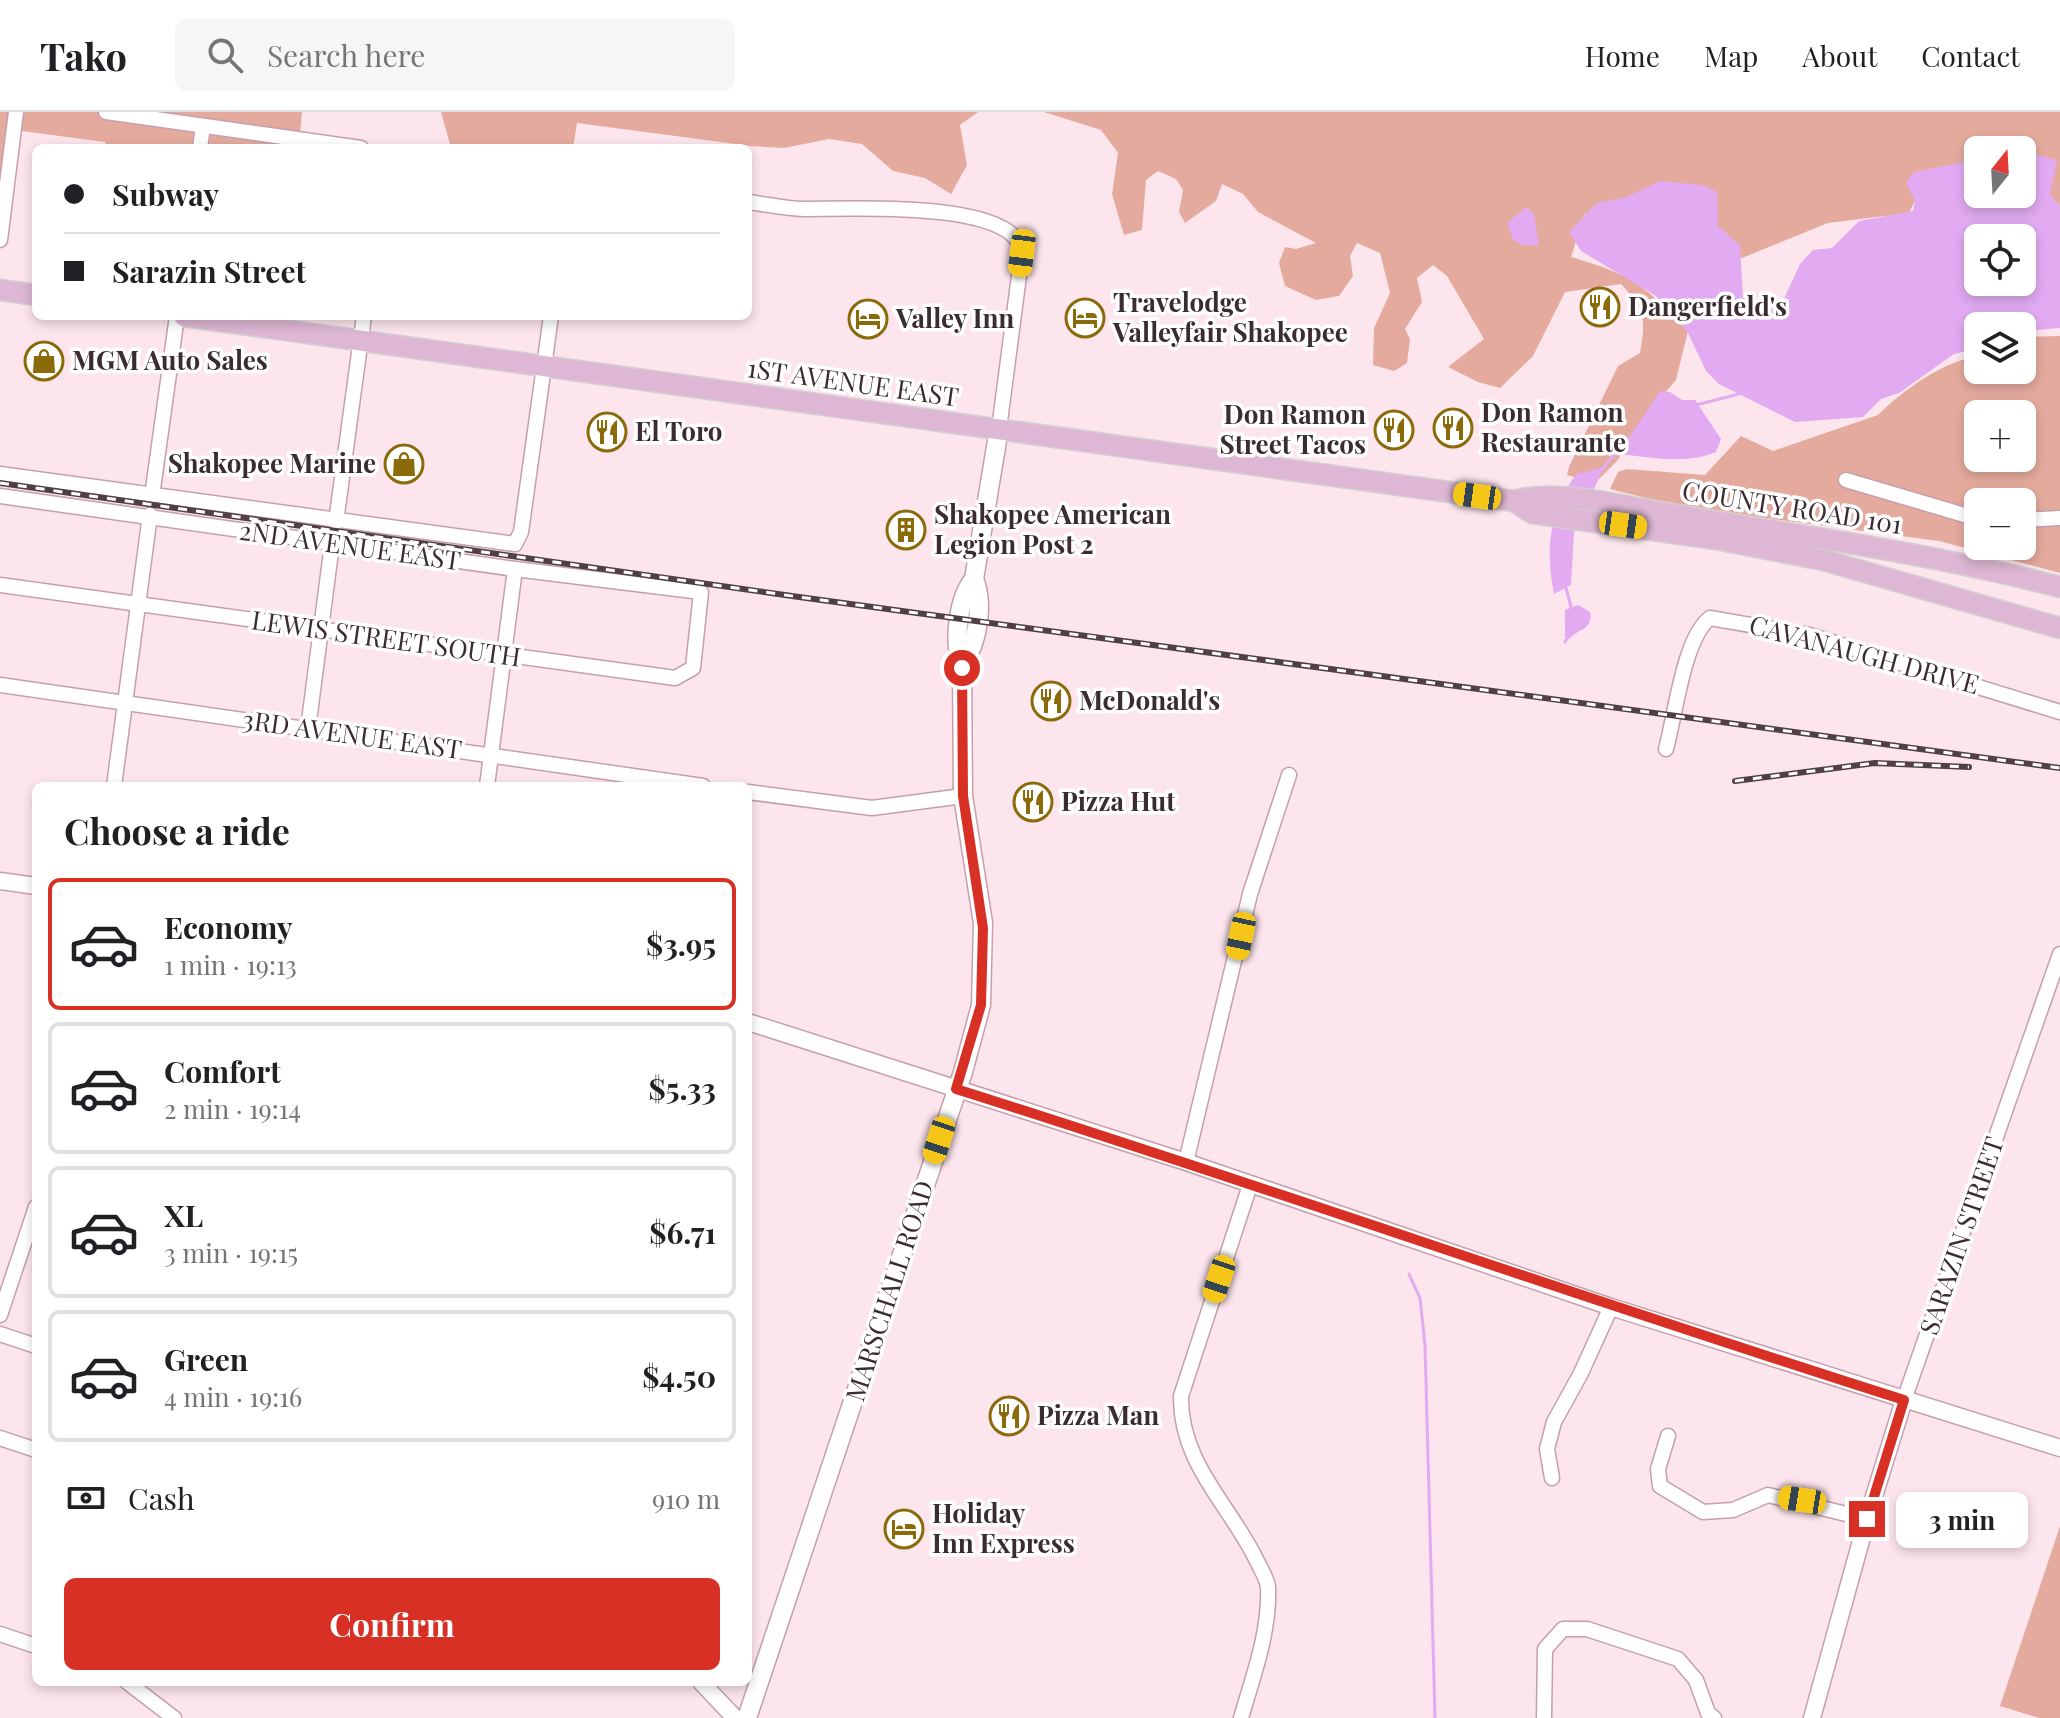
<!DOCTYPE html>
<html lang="en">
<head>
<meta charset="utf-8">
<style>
	body { margin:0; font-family:"Playfair Display",serif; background:#f6f6f6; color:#202124; height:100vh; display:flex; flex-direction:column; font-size:30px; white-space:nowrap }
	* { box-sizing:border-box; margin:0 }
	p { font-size:26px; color:#757577 }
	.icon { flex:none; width:44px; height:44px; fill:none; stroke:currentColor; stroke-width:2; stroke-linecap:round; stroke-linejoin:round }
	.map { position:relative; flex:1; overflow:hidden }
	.side { position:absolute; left:32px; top:670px; width:720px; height:904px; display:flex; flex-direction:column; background:#fff; border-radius:12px; box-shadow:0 4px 12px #0003 }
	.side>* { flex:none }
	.top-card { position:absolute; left:32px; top:32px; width:720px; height:176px; border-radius:12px; box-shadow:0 4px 12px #0003; display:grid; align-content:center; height:176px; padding:0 32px; background:#fff }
	.needle { width:52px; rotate:18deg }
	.buttons { position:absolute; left:1964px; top:24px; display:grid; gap:16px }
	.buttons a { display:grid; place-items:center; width:72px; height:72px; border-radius:12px; background:#fff; box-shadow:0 4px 12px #0003; font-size:40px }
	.end { position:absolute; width:36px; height:36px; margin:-18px; border:10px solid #d93025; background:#fff; box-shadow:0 0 0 4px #fff }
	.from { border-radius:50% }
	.bubble { position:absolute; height:56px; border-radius:12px; background:#fff; box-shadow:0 4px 12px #0003; font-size:26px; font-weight:700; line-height:56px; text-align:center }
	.car { position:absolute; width:24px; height:48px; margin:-24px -12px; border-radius:10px; box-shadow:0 0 6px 2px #0007; background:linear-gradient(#f5c518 24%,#345 0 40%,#f5c518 0 76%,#345 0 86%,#f5c518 0) }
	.top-card b { display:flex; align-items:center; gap:28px; height:76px; font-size:30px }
	.top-card b+b { border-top:2px solid #e0e0e0 }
	.top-card i { width:20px; height:20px; background:#202124 }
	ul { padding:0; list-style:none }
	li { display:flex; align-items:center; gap:24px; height:132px; margin:0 16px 12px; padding:0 16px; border:4px solid #e0e0e0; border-radius:12px }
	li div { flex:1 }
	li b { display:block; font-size:30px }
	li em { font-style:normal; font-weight:700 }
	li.active { border-color:#d93025 }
	li>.icon { width:72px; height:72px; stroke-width:1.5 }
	h2 { padding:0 32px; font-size:36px; line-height:96px }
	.pay { display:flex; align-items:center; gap:20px; height:88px; padding:0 32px; font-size:30px }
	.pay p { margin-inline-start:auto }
	.action { display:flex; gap:16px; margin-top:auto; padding:16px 32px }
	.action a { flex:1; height:92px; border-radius:12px; background:#d93025; color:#fff; font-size:32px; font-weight:700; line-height:92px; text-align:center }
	header { display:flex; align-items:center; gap:48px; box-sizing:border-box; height:112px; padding:0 40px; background:#fff; border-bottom:2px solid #e0e0e0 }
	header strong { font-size:38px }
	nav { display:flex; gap:44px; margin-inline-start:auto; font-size:28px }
	.search { width:560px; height:72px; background:#f6f6f6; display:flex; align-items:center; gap:20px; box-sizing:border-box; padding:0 28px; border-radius:12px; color:#757577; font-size:30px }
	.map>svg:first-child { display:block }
	.green { fill:#e5aa9e; fill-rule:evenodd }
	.water { fill:#e1aaf1; fill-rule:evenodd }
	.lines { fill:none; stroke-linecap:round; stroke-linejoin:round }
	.stream { stroke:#e1aaf1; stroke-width:3 }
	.minor-casing { stroke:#c59fac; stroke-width:17 }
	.tertiary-casing { stroke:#c59fac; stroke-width:19 }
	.secondary-casing { stroke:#c59fac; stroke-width:21 }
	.primary-casing { stroke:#d4d1d2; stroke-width:23 }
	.minor { stroke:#fff; stroke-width:14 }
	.tertiary { stroke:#fff; stroke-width:16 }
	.secondary { stroke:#fff; stroke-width:18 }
	.primary { stroke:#ddb7d3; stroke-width:20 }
	.rail-casing { stroke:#504046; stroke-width:6 }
	.rail { stroke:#fff; stroke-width:3; stroke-dasharray:9; stroke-linecap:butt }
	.route { stroke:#d93025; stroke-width:10 }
	.labels { text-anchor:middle; stroke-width:7; stroke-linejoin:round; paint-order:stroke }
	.poi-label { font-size:26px; font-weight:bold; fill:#3b2c32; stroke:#fff; text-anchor:start }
	.street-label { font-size:26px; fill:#3b2c32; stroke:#fff }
</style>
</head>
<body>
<header>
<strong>Tako</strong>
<div class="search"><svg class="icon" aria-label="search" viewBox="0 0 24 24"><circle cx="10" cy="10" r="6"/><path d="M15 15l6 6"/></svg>Search here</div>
<nav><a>Home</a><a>Map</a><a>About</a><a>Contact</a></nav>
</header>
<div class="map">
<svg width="2060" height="1606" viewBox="0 0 2060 1606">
	<rect width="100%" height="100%" fill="#fde5ed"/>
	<g class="green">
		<polygon points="0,0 302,0 299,36 106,36 105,30 14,18 0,80"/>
		<polygon points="441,0 978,0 960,13 967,53 951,82 925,66 893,59 862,32 829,27 784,36 751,34 577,11 573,36 451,36"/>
		<path d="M1044,0h1016v94l-38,-38v-18h-44v13l-63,38 -6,12 -81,10 -86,35 -157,-44 -14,43c60,17 75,29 117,74l-12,49 -27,31 -32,50 -22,22 -28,-8 2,-8 49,-101 22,-13c6,-35 5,-43 -19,-69l-56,8 -32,64 -33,32 -22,-6 -30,-15 36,-28 -37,-63 -14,-11 -16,13 5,24 -17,27 5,10 -3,24 -13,8 -21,-6 1,-37 16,-35 -10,-40 -23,-10 -7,13 3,20 -14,20 -23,4 -31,-14 -6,-23 6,-16 11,2 20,-6 -58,-31 -15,-18 -21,-10 -6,17 -31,22 -6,-11 4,-22 -7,-11 -18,-8 -12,9 -4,50 -18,5 -12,-41 6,-41 -17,-23z"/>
		<path d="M2060,224v237l-121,-32 -257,-34 -72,-18 8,-17 9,-3 78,6 36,-39 32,15 105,-36c25,-25 66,-54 100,-59v14h44v-33zM1978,302h44v44h-44zM1978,390h44v44h-44z"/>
		<polygon points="2060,1414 2060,1606 2039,1606 2000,1594"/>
	</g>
	<g class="water">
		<path d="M2022,39l35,9 -7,34 10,12v122l-38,3v-5h-44v22l-24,6 -55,39 -18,6 -18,18 -68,5 -76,-38 -13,-13 -19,-40 -31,-35 -75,-45 -12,-19 28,-29 30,-6 33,-16 43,4 14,7 1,34 22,19 3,52 13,12h17l10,-8 17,-37 13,-14 19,-2 27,-27 54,-10 2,-10 -9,-19 8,-10 64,-13v35h44zM1978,126h44v44h-44z"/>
		<polygon points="1526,95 1534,102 1539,134 1522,133 1513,128 1507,111"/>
		<path d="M1660,279l10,1 12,8h13l26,39 -5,13c-31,13 -65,5 -98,2z"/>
		<path d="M1604,355l-30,66 -3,52 -17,9c-8,-41 -6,-78 18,-114l5,-6z"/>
		<path d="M1578,493l12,7c4,19 -15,17 -20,27l-5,-3v-26z"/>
	</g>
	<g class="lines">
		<g class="stream">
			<polyline points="1696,293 1739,282"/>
			<polyline points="1602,358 1613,343 1619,341"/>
			<polyline points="1566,476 1571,495"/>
			<polyline points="1565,530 1569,522"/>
			<polyline points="1409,1162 1420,1186 1425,1233 1435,1606"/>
		</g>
		<g class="minor-casing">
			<g id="minor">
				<polyline points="106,0 361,36"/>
				<polyline points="200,36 203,14"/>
				<path d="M748,90c18,2 37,7 56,7 40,0 215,-10 218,44l-23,176"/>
				<polyline points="0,128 16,0"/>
				<polyline points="0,362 515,432 521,420 551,204"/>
				<polyline points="1846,368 1978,407"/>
				<polyline points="0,384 515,457 701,480 693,556 675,566 0,473"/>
				<polyline points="152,384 177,204"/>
				<polyline points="2022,408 2060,406"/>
				<polyline points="336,410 364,204"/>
				<polyline points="0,573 703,674"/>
				<polyline points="308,617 332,432"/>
				<path d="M1666,637c9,-33 18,-112 44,-131l99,17 251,77"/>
				<polyline points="114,674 150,403"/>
				<polyline points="487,674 515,457"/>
				<polyline points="748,680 872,696 963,684"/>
				<polyline points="1186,1050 1250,782 1289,663"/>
				<polyline points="0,1203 36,1095"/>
				<polyline points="0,1222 36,1234"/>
				<polyline points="1904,1288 2060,842"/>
				<polyline points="1668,1324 1658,1357 1660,1374 1703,1400 1733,1398 1768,1383 1867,1407"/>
				<polyline points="0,1326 36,1338"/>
				<polyline points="1552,1366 1547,1337 1554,1310 1581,1261 1611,1195"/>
				<polyline points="0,1522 36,1534"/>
				<polyline points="127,1570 174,1606"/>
				<path d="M1241,1606c12,-42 29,-86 27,-131 -1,-9 -8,-19 -12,-28 -27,-55 -76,-96 -75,-163l69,-211"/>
				<polyline points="1544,1606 1545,1537 1563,1517 1587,1517 1678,1547 1696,1568 1708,1601 1714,1606"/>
			</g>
		</g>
		<g class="tertiary-casing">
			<g id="tertiary">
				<polyline points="0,769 36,774"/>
				<polyline points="748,910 1186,1050 1611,1195 2060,1336"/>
				<polyline points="701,1570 735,1606"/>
				<polyline points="1812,1606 1867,1407 1904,1288"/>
			</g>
		</g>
		<g class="secondary-casing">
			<g id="secondary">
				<path d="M962,552c16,-20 22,-60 12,-85"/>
				<path d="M747,1606l216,-646 18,-67 2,-82 -20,-127 -1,-132c-9,-22 -4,-66 12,-85l25,-150"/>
			</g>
		</g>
		<g class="primary-casing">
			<g id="primary">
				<polyline points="0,178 36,183"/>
				<path d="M184,204l1330,185c46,-13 115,7 163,14 128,21 257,39 383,72"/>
				<polyline points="1514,389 1532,401 1716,427 1823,448 2060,516"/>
			</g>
		</g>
		<use href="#minor" class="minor"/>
		<use href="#tertiary" class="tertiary"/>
		<use href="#secondary" class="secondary"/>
		<use href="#primary" class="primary"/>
		<g class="rail-casing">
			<g id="rail">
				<polyline points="0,371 799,485 2060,656"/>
				<polyline points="1735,669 1875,651 1969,655"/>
			</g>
		</g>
		<use href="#rail" class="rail"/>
	</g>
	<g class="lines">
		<path class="route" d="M962,556l1,128 20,132 -2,77 -25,84c318,100 631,211 948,311l-37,119"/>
	</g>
	<defs>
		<g id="restaurant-ring" transform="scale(2)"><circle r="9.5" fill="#fff" stroke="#8b6a0a" stroke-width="1.5"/><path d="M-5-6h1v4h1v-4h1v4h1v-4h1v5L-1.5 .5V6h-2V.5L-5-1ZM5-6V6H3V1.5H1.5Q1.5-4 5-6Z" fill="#8b6a0a"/></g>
		<g id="hotel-ring" transform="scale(2)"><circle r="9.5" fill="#fff" stroke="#8b6a0a" stroke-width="1.5"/><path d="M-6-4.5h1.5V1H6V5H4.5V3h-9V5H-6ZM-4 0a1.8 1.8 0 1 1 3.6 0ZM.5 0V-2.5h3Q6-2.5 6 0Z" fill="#8b6a0a"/></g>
		<g id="shop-ring" transform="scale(2)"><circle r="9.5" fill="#fff" stroke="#8b6a0a" stroke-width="1.5"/><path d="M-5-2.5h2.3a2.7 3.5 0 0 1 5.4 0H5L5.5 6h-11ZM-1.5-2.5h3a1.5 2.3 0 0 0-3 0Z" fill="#8b6a0a"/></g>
		<g id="building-ring" transform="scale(2)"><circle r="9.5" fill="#fff" stroke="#8b6a0a" stroke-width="1.5"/><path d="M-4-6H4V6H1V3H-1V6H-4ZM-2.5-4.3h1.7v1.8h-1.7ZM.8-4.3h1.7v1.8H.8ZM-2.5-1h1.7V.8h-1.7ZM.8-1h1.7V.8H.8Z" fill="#8b6a0a"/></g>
	</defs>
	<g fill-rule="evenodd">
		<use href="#restaurant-ring" x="1600" y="195"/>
		<use href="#hotel-ring" x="1085" y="206"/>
		<use href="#hotel-ring" x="868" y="207"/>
		<use href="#shop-ring" x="44" y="249"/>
		<use href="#restaurant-ring" x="1453" y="316"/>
		<use href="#restaurant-ring" x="1394" y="318"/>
		<use href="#restaurant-ring" x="607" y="320"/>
		<use href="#shop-ring" x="404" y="352"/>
		<use href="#building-ring" x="906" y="418"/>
		<use href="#restaurant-ring" x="1051" y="589"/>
		<use href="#restaurant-ring" x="1033" y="690"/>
		<use href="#restaurant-ring" x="1009" y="1304"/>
		<use href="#hotel-ring" x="904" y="1417"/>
	</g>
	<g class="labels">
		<g class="poi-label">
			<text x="1113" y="200">Travelodge<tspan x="1113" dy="30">Valleyfair Shakopee</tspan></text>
			<text x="1628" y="204">Dangerfield's</text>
			<text x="896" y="216">Valley Inn</text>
			<text x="72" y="258">MGM Auto Sales</text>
			<text x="1481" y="310">Don Ramon<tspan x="1481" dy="30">Restaurante</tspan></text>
			<text x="1366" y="312" text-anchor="end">Don Ramon<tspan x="1366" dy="30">Street Tacos</tspan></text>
			<text x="635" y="329">El Toro</text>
			<text x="376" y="361" text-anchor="end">Shakopee Marine</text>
			<text x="934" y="412">Shakopee American<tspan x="934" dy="30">Legion Post 2</tspan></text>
			<text x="1079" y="598">McDonald's</text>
			<text x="1061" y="699">Pizza Hut</text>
			<text x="1037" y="1313">Pizza Man</text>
			<text x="932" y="1411">Holiday<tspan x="932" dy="30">Inn Express</tspan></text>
		</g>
		<g class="street-label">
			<text transform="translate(853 271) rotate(8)" y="9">1ST AVENUE EAST</text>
			<text transform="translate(1792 396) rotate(9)" y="9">COUNTY ROAD 101</text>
			<text transform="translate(350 434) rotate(8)" y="9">2ND AVENUE EAST</text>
			<text transform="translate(386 527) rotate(8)" y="9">LEWIS STREET SOUTH</text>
			<text transform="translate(1864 543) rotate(15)" y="9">CAVANAUGH DRIVE</text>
			<text transform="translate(352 623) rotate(8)" y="9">3RD AVENUE EAST</text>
			<text transform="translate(1962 1124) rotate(-71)" y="9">SARAZIN STREET</text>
			<text transform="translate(890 1179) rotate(-72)" y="9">MARSCHALL ROAD</text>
		</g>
	</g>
</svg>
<div class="buttons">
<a><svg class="needle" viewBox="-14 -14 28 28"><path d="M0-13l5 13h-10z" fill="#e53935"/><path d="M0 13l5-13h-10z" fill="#757577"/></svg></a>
<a><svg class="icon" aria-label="locate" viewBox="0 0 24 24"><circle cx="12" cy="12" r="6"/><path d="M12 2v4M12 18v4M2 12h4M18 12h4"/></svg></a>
<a><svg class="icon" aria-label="layers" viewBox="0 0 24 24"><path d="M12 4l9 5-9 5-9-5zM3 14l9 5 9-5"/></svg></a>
<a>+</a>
<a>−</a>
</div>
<i class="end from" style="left:962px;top:556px"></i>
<i class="end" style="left:1867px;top:1407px"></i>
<div class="bubble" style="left:1896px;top:1380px;width:132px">3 min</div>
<i class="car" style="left:1022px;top:141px;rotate:187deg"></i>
<i class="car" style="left:1477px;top:384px;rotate:278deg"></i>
<i class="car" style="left:1623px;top:413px;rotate:98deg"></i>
<i class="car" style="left:1241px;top:824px;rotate:192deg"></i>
<i class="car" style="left:939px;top:1028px;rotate:198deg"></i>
<i class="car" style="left:1219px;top:1167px;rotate:198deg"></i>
<i class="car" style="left:1802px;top:1388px;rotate:279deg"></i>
<div class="top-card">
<b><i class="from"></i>Subway</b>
<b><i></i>Sarazin Street</b>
</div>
<section class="side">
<h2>Choose a ride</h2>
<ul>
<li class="active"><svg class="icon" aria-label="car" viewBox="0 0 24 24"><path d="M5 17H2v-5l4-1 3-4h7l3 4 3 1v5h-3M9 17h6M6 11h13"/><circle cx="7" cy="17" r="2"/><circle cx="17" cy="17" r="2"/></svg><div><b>Economy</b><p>1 min · 19:13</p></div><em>$3.95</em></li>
<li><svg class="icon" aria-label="car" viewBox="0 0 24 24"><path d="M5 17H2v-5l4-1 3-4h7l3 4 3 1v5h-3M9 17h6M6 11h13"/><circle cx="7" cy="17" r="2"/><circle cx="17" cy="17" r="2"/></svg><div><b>Comfort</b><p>2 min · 19:14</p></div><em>$5.33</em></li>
<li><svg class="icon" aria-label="car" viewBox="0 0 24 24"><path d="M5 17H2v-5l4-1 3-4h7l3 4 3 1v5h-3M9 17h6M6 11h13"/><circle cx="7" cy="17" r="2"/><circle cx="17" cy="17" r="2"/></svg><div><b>XL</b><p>3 min · 19:15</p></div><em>$6.71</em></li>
<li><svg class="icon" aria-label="car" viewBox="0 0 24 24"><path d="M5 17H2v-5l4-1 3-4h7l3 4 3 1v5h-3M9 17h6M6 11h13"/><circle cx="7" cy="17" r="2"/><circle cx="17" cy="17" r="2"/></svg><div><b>Green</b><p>4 min · 19:16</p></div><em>$4.50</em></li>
</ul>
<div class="pay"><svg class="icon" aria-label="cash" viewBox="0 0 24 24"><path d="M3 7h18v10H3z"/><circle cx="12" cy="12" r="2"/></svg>Cash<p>910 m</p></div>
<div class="action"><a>Confirm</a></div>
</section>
</div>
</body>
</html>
